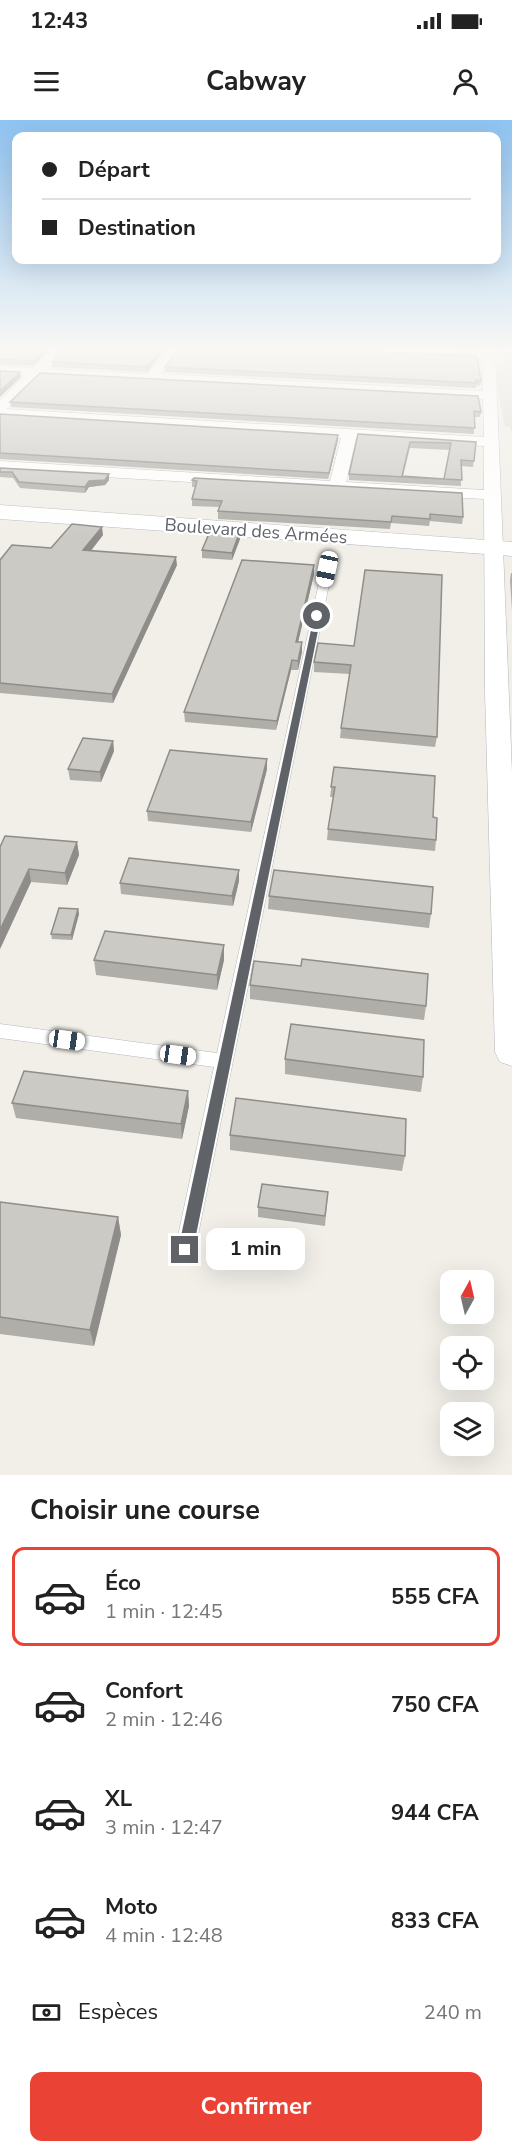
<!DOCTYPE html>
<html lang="fr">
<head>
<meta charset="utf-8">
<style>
	body { margin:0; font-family:"Nunito Sans",sans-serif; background:#f6f6f6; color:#222; height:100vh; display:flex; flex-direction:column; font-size:22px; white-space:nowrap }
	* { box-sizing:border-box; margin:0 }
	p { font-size:20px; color:#767676 }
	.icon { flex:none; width:33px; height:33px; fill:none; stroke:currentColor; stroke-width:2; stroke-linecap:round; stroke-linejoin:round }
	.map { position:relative; height:1355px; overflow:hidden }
	.sheet { display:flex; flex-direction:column; background:#fff; flex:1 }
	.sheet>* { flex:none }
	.banner { position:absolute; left:12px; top:12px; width:489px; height:132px; border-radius:12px; box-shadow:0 6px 24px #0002; display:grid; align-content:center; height:132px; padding:0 30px; background:#fff }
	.needle { width:39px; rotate:8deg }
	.controls { position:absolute; left:440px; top:1150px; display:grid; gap:12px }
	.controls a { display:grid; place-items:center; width:54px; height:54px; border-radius:12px; background:#fff; box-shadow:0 6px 24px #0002; font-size:30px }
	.end { position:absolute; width:27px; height:27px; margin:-14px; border:8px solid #5f6368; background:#fff; box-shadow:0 0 0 3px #fff }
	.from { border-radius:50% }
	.bubble { position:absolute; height:42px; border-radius:12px; background:#fff; box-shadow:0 6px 24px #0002; font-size:20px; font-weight:700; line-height:42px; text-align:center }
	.car { position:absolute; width:18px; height:36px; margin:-18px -9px; border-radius:8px; box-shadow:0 0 4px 2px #0007; background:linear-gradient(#fff 24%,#345 0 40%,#fff 0 76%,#345 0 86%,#fff 0) }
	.banner b { display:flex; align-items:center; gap:21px; height:57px; font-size:22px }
	.banner b+b { border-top:2px solid #e0e0e0 }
	.banner i { width:15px; height:15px; background:#222 }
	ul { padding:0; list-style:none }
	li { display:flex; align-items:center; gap:18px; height:99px; margin:0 12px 9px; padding:0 18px; border:3px solid transparent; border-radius:12px }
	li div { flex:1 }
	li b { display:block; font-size:22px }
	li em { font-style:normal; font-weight:700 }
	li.selected { border-color:#ea4335 }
	li>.icon { width:54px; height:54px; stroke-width:1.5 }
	h2 { padding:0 30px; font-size:27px; line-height:72px }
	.pay { display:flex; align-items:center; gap:15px; height:66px; padding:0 30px; font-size:22px }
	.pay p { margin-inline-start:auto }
	.cta { display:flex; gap:12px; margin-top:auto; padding:12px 30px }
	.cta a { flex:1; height:69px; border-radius:12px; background:#ea4335; color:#fff; font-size:24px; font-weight:700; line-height:69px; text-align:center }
	.status { display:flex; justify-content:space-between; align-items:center; height:42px; padding:0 30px; background:#fff; direction:ltr }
	.status svg { height:16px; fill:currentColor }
	header { display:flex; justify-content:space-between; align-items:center; height:78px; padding:0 30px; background:#fff; font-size:27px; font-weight:700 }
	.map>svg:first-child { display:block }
	.education { fill:#e1ded6 }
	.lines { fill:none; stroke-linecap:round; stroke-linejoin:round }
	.lane-casing { stroke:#b5b8bc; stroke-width:1 }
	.street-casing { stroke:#b5b8bc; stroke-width:1 }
	.secondary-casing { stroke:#b6babf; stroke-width:1 }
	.lane { fill:#fff; fill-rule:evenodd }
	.street { fill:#fff; fill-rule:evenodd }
	.secondary { fill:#fff; fill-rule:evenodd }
	.wall { fill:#afaea9; fill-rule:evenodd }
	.shaded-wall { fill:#8f8d8a }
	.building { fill:#cccac5; stroke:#8f8d8a; stroke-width:1.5; fill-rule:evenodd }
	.route { fill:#5f6368 }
	.labels { text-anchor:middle; stroke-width:4.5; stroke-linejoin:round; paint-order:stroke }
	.far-street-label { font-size:18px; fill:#5f6368; stroke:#fff }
</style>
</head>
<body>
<div class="status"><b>12:43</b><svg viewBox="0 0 49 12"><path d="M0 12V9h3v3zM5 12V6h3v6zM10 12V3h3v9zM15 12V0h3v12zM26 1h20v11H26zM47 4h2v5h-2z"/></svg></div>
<header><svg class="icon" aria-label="menu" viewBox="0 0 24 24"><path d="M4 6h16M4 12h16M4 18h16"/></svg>Cabway<svg class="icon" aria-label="person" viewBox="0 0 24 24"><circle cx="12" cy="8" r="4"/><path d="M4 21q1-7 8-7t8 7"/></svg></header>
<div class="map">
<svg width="512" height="1355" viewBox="0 0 512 1355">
	<rect width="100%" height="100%" fill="#f1efe8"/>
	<polygon class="education" points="502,228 512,228 512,313 510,307 505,307 498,271 497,246 503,246"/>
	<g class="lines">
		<g class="lane-casing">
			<polygon id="lane" points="327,446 332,449 195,1130 192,1137 185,1140 178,1137 175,1130 214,947 0,918 0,904 217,933 322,449"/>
		</g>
		<g class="street-casing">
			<path id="street" d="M55,228h13l-20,21 100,5 21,-26h12l-20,26 322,17v-32l-154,-7 -6,-4h71l89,4v-4h12l17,425v293l-12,-4 -5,-10 -10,-360 -1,-193 -484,-28v-10l330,20 11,-43 -341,-21v-17l26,-25 -26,-1v-8l34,2zM40,256l443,23 1,38 -478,-28zM356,318l128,8v44l-138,-8z"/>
		</g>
		<g class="secondary-casing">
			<polygon id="secondary" points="0,385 512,422 512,436 0,399"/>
		</g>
		<use href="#lane" class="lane"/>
		<use href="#street" class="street"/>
		<use href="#secondary" class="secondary"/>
	</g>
	<g class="wall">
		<polygon points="0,228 52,228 33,246 0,244"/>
		<polygon points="166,228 147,252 53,247 52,242"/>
		<polygon points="436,228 475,228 475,229"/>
		<polygon points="329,230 481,261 480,266 477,265 476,268 165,252 165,247"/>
		<polygon points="10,282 481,292 480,297 474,297 474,314 11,287"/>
		<polygon points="0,294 338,315 338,320 328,359 0,339"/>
		<path d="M358,314l118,8 -3,25 -12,-1v20l-112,-6v-6zM410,328l40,2 -6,29 -41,-3z"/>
		<polygon points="0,348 109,360 105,365 89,367 85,373 20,368 13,358 0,357"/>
		<polygon points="192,360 463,397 462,404 430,401 429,406 391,403 390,409 218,399 218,391 220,387 192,386 192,379 195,367 192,367"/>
		<polygon points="103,415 91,431 177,445 113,583 0,573 0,440"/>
		<polygon points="240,419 232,440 202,438 202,430"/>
		<polygon points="314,445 314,454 298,522 302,522 302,532 298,550 291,550 276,610 185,602 184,592"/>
		<polygon points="511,453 512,453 512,491 510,460"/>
		<polygon points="354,526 437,617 435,627 340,618 341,608 350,554 314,552 314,542"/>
		<polygon points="113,621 114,631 101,662 70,660 68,649"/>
		<polygon points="267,639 267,649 251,712 148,701 147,691"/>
		<polygon points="334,647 433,697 436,720 435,731 327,720 328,709 333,677 330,677"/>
		<polygon points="77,722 79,735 67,765 31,762 0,829 0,727"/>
		<polygon points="239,761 233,786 121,774 120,763"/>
		<polygon points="269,776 431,794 429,808 268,789"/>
		<polygon points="78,789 79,794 72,820 52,819 51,814"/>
		<polygon points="94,840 224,840 217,870 96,855"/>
		<polygon points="250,865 426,886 424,900 250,879"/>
		<polygon points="285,939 423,957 421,972 285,954"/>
		<polygon points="188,971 189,986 182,1019 16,998 12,983"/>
		<polygon points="230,1015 405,1036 402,1051 230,1030"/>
		<polygon points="328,1072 325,1106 258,1097 258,1087"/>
		<polygon points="0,1082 118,1097 121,1115 94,1226 0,1214"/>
	</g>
	<g class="shaded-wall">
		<polygon points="47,228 52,228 33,246 33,241"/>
		<polygon points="162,228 166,228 147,252 147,247"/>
		<polygon points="20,252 21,257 0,277 0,271"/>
		<polygon points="338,315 338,320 328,359 329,353"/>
		<polygon points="109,354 109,360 105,365 89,367 85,373 85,367 89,361"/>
		<polygon points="102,407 103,415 84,439 83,430"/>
		<polygon points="240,411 240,419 232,440 232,433"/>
		<polygon points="176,437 177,445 113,583 112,574"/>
		<polygon points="314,445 314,454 296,531 296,522"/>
		<polygon points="302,522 302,532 298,550 298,541"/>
		<polygon points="292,540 291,550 276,610 277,601"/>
		<polygon points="113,621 114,631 101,662 100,652"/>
		<polygon points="267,639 267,649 251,712 251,702"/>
		<polygon points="77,722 79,735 67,765 65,753"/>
		<polygon points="29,749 31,762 0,829 0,810"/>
		<polygon points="239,750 239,761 233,786 232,776"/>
		<polygon points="78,789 79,794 72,820 71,815"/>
		<polygon points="224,825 224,840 217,870 217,855"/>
		<polygon points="188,971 189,986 182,1019 181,1004"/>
		<polygon points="118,1097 121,1115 94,1226 90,1210"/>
	</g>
	<g class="building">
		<polygon points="0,228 47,228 33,241 0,239"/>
		<polygon points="66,228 162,228 147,247 52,242"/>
		<polygon points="180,228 326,228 329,230 477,236 481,261 476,260 477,263 165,247"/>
		<polygon points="0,251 20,252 0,271"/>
		<polygon points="40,253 478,276 481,292 474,291 475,308 10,282"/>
		<polygon points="0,294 338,315 329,353 0,333"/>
		<path d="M358,314l118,8 -2,19 -13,-1 1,20 -113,-6zM410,322l41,1 -7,36 -42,-3z"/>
		<polygon points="0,348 109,354 105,360 89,361 85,367 19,362 12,352 0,352"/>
		<polygon points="194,358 462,373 463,397 430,394 430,399 392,396 391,402 218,391 222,381 192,379 197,361 192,360"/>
		<polygon points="72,404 102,407 83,430 176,437 112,574 0,563 0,440 12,425 51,428"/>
		<polygon points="211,409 240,411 232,433 202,430"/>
		<polygon points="242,440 314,445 296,522 302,522 298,541 292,540 277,601 184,592"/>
		<polygon points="365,450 442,455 437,617 341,608 351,545 314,542 318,523 354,526"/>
		<polygon points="83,618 113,621 100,652 68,649"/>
		<polygon points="170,630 267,639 251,702 147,691"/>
		<polygon points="334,647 435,656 433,697 437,698 436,720 328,709 335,667 331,667"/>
		<polygon points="5,716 77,722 65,753 29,749 0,810 0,727"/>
		<polygon points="129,738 239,750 232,776 120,763"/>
		<polygon points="274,750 433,767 431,794 269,776"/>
		<polygon points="59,788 78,789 71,815 51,814"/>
		<polygon points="105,811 224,825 217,855 94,840"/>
		<polygon points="302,839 428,854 426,886 250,865 254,841 301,846"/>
		<polygon points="291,904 424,920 423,957 285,939"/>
		<polygon points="24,951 188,971 181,1004 12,983"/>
		<polygon points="236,978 406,999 405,1036 230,1015"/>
		<polygon points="262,1064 328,1072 325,1096 258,1087"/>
		<polygon points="0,1082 118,1097 90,1210 0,1197"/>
	</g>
	<linearGradient id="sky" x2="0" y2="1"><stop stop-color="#8fc3f1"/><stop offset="0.55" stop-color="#f9f8f5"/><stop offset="1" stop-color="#f9f8f5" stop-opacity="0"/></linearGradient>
	<rect width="512" height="417" fill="url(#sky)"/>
	<polygon class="route" points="317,493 321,496 193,1130 191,1136 185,1138 180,1136 178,1130 314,496"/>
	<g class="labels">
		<g class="far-street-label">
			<text transform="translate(256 411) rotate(4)" y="6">Boulevard des Armées</text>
		</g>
	</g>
</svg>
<div class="controls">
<a><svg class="needle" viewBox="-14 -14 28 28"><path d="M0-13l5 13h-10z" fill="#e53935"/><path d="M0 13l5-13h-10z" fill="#767676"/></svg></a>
<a><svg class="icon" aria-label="locate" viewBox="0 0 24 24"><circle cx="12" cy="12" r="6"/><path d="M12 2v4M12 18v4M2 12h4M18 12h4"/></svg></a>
<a><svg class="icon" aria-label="layers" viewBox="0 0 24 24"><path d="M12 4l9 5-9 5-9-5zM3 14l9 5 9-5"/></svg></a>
</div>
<i class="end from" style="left:317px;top:496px"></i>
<i class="end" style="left:185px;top:1130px"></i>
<div class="bubble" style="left:206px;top:1108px;width:99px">1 min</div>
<i class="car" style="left:327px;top:449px;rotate:192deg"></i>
<i class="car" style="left:67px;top:920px;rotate:98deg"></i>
<i class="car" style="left:178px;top:935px;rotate:98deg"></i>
<div class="banner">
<b><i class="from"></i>Départ</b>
<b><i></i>Destination</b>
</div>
</div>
<section class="sheet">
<h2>Choisir une course</h2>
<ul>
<li class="selected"><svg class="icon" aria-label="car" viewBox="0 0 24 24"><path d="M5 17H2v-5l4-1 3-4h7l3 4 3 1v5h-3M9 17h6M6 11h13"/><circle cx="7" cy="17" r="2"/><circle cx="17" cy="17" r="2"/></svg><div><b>Éco</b><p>1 min · 12:45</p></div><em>555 CFA</em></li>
<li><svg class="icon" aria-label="car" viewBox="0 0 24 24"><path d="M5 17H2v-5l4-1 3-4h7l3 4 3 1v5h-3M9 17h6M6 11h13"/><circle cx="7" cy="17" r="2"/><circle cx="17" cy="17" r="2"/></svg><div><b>Confort</b><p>2 min · 12:46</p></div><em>750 CFA</em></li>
<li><svg class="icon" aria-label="car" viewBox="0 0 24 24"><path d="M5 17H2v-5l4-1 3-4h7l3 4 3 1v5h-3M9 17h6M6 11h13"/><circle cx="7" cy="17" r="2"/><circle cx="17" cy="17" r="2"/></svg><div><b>XL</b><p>3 min · 12:47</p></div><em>944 CFA</em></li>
<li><svg class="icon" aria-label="car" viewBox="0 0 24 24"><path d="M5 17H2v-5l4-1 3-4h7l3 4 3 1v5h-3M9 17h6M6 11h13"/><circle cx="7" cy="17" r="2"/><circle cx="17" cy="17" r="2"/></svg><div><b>Moto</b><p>4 min · 12:48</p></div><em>833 CFA</em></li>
</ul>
<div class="pay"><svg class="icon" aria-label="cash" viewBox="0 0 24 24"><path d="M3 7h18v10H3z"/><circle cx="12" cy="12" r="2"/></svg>Espèces<p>240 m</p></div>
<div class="cta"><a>Confirmer</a></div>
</section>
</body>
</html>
